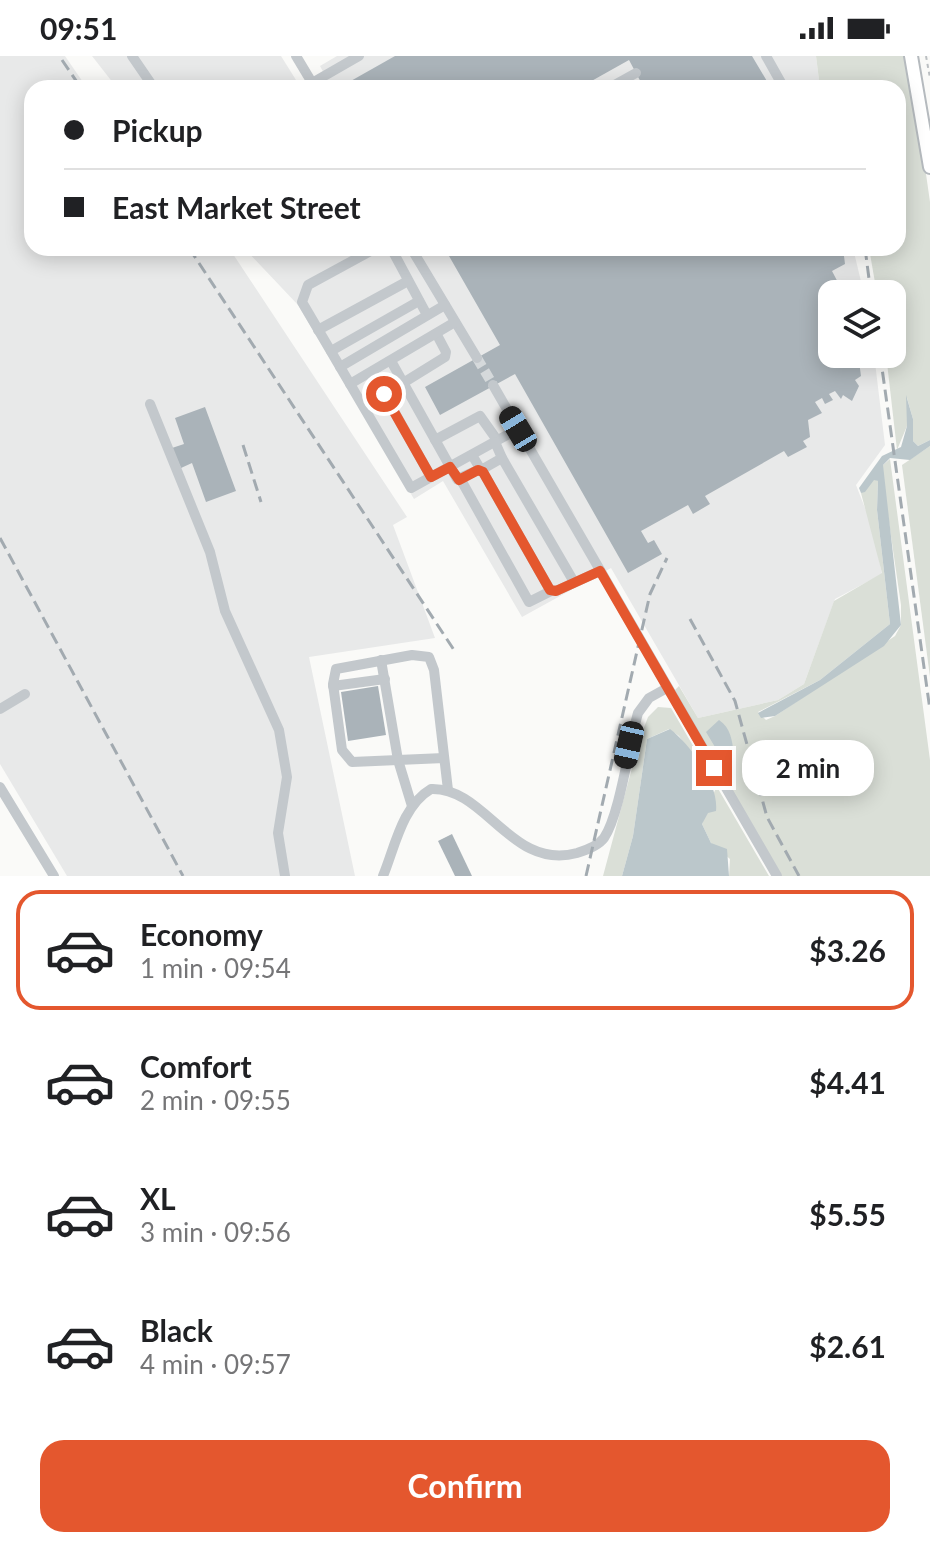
<!DOCTYPE html>
<html lang="en">
<head>
<meta charset="utf-8">
<style>
	body { margin:0; font-family:Lato,sans-serif; background:#f6f6f6; color:#202124; height:100vh; display:flex; flex-direction:column; font-size:30px; white-space:nowrap }
	* { box-sizing:border-box; margin:0 }
	p { font-size:26px; color:#757577 }
	.icon { flex:none; width:44px; height:44px; fill:none; stroke:currentColor; stroke-width:2; stroke-linecap:round; stroke-linejoin:round }
	.map { position:relative; height:820px; overflow:hidden }
	.details { display:flex; flex-direction:column; background:#fff; flex:1 }
	.details>* { flex:none }
	.banner { position:absolute; left:24px; top:24px; width:882px; height:176px; border-radius:24px; box-shadow:0 4px 20px #0003; display:grid; align-content:center; height:176px; padding:0 40px; background:#fff }
	.buttons { position:absolute; left:818px; top:224px; display:grid; gap:16px }
	.buttons a { display:grid; place-items:center; width:88px; height:88px; border-radius:16px; background:#fff; box-shadow:0 4px 20px #0003; font-size:40px }
	.end { position:absolute; width:36px; height:36px; margin:-18px; border:10px solid #e4572e; background:#fff; box-shadow:0 0 0 4px #fff }
	.from { border-radius:50% }
	.bubble { position:absolute; height:56px; border-radius:24px; background:#fff; box-shadow:0 4px 20px #0003; font-size:26px; font-weight:700; line-height:56px; text-align:center }
	.car { position:absolute; width:24px; height:48px; margin:-24px -12px; border-radius:10px; box-shadow:0 0 6px 2px #0007; background:linear-gradient(#222 24%,#8ab4d8 0 40%,#222 0 76%,#8ab4d8 0 86%,#222 0) }
	.banner b { display:flex; align-items:center; gap:28px; height:76px; font-size:30px }
	.banner b+b { border-top:2px solid #e0e0e0 }
	.banner i { width:20px; height:20px; background:#202124 }
	ul { padding:14px 0 0; list-style:none }
	li { display:flex; align-items:center; gap:24px; height:120px; margin:0 16px 12px; padding:0 24px; border:4px solid transparent; border-radius:24px }
	li div { flex:1 }
	li b { display:block; font-size:30px }
	li em { font-style:normal; font-weight:700 }
	li.selected { border-color:#e4572e }
	li>.icon { width:72px; height:72px; stroke-width:1.5 }
	.primary-button { display:flex; gap:16px; margin-top:auto; padding:16px 40px }
	.primary-button a { flex:1; height:92px; border-radius:24px; background:#e4572e; color:#fff; font-size:32px; font-weight:700; line-height:92px; text-align:center }
	.status { display:flex; justify-content:space-between; align-items:center; height:56px; padding:0 40px; background:#fff; direction:ltr }
	.status svg { height:22px; fill:currentColor }
	.map>svg:first-child { display:block }
	.built { fill:#e8e9e9 }
	.green { fill:#dadfd7 }
	.water { fill:#bbc7cb }
	.building { fill:#aab3b9 }
	.lines { fill:none; stroke-linecap:round; stroke-linejoin:round }
	.minor-tunnel { stroke:#d5d9db; stroke-width:10; stroke-dasharray:10 5; stroke-linecap:butt }
	.major-casing { stroke:#b5babe; stroke-width:16 }
	.path { stroke:#bbbfc2; stroke-width:2; stroke-dasharray:4 4; stroke-linecap:butt }
	.minor { stroke:#c3c8cc; stroke-width:10 }
	.major { stroke:#fff; stroke-width:12 }
	.rail { stroke:#a2aab0; stroke-width:3; stroke-dasharray:12 6; stroke-linecap:butt }
	.route { stroke:#e4572e; stroke-width:10 }
</style>
</head>
<body>
<div class="status"><b>09:51</b><svg viewBox="0 0 49 12"><path d="M0 12V9h3v3zM5 12V6h3v6zM10 12V3h3v9zM15 12V0h3v12zM26 1h20v11H26zM47 4h2v5h-2z"/></svg></div>
<div class="map">
<svg width="930" height="820" viewBox="0 0 930 820">
	<rect width="100%" height="100%" fill="#fafaf8"/>
	<g class="built">
		<polygon points="0,0 65,0 87,32 32,32 32,192 229,192 407,461 393,469 435,582 309,601 355,820 67,820 0,708"/>
		<polygon points="92,0 281,0 301,32 117,32"/>
		<polygon points="337,0 816,0 820,32 332,32 320,10"/>
		<polygon points="244,192 853,192 864,238 832,238 832,298 874,298 885,389 856,429 872,470 882,518 835,543 804,628 778,644 698,662 611,512 522,561 443,425 414,443 298,249"/>
	</g>
	<g class="green">
		<polygon points="816,0 904,0 916,48 930,146 930,384 918,390 913,385 913,363 907,342 907,370 897,394 886,298 892,298 892,238 877,238 869,192 898,192 898,32 820,32"/>
		<polygon points="930,390 930,621 902,409"/>
		<polygon points="890,403 930,704 930,820 781,820 674,635 679,630 698,662 778,644 804,628 834,545 882,517 861,437 874,423 878,425 877,454 890,568 820,624 758,656 766,664 775,660 895,580 901,569 901,549 882,418 883,409"/>
		<polygon points="658,651 671,652 769,820 729,820 730,803 711,787 702,768 715,734 679,680 669,673 647,683 633,780 622,820 603,820 640,682 648,661"/>
	</g>
	<g class="water">
		<polygon points="906,339 913,363 913,385 918,390 930,384 930,390 910,404 890,402 883,409 901,569 884,590 775,660 761,662 758,657 820,624 890,568 877,454 878,425 874,424 865,436 861,437 859,432 882,400 901,391 907,370"/>
		<path d="M719,664c12,8 13,20 15,35l-5,6 -8,-4 -15,-25z"/>
		<path d="M670,673c21,16 49,55 46,82l-8,2 -6,11 9,19 16,6 2,27h-107l11,-40 14,-97z"/>
	</g>
	<g class="building">
		<polygon points="395,0 752,0 771,32 644,32 629,4 579,32 353,32 349,26"/>
		<polygon points="463,192 843,192 845,208 832,215 844,238 832,238 832,298 858,298 861,320 855,324 859,330 852,345 843,339 841,343 835,335 829,338 833,344 825,348 822,342 815,346 822,357 808,364 810,381 803,385 807,391 788,401 784,395 705,440 710,448 693,458 688,449 641,475 648,487 654,484 662,498 628,517 515,318 440,359 425,331 500,289 449,200"/>
		<polygon points="205,351 236,435 206,446 192,407 181,412 172,392 184,388 175,362"/>
		<polygon points="378,630 386,679 348,685 341,636"/>
		<polygon points="452,778 472,820 455,820 438,785"/>
	</g>
	<g class="lines">
		<polyline class="minor-tunnel" points="477,302 493,329"/>
		<g class="major-casing">
			<polyline id="major" points="911,0 930,111"/>
		</g>
		<polyline class="path" points="926,0 930,22"/>
		<g class="minor">
			<polyline points="132,0 154,32"/>
			<polyline points="296,0 314,30"/>
			<polyline points="766,0 784,32"/>
			<polyline points="312,27 359,0"/>
			<polyline points="609,32 636,17"/>
			<polyline points="376,192 308,229 302,246 411,432 518,373"/>
			<polyline points="391,192 427,259"/>
			<polyline points="411,192 477,302"/>
			<polyline points="318,274 408,225"/>
			<polyline points="331,295 419,245"/>
			<polyline points="391,305 457,423 478,414 483,416 550,534 556,535 600,515"/>
			<polyline points="340,311 445,249"/>
			<polyline points="372,316 431,421"/>
			<polyline points="403,327 445,301 446,296 437,279"/>
			<polyline points="350,328 455,266"/>
			<polyline points="493,329 777,820"/>
			<polyline points="150,348 210,496 225,555 279,674 287,721 278,777 285,820"/>
			<polyline points="435,384 480,360 497,384"/>
			<polyline points="472,399 481,414 502,402 495,386"/>
			<polyline points="502,402 574,526"/>
			<polyline points="461,424 529,546 551,535"/>
			<polyline points="381,604 398,704 412,750"/>
			<polyline points="333,630 385,623"/>
			<polyline points="0,653 25,638"/>
			<polyline points="444,702 352,706 342,694 333,628 336,613 412,599 429,601 434,614 448,734"/>
			<polyline points="0,731 54,820"/>
			<path d="M383,820c12,-29 19,-70 48,-87 55,-2 80,82 146,64 10,-3 21,-7 27,-15 16,-24 25,-94 34,-125l11,-15 18,-10"/>
		</g>
		<use href="#major" class="major"/>
		<g class="rail">
			<polyline points="62,4 81,32"/>
			<polyline points="189,192 456,597"/>
			<polyline points="865,192 871,238"/>
			<polyline points="880,298 930,654"/>
			<polyline points="243,389 261,446"/>
			<polyline points="0,482 183,820"/>
			<polyline points="690,563 735,645 767,761 799,820"/>
			<polyline points="586,820 650,538 667,502"/>
		</g>
	</g>
	<g class="lines">
		<polyline class="route" points="384,338 431,421 450,411 459,424 478,414 483,416 550,534 556,535 600,515 714,712"/>
	</g>
</svg>
<div class="buttons">
<a><svg class="icon" aria-label="layers" viewBox="0 0 24 24"><path d="M12 4l9 5-9 5-9-5zM3 14l9 5 9-5"/></svg></a>
</div>
<i class="end from" style="left:384px;top:338px"></i>
<i class="end" style="left:714px;top:712px"></i>
<div class="bubble" style="left:742px;top:684px;width:132px">2 min</div>
<i class="car" style="left:518px;top:373px;rotate:329deg"></i>
<i class="car" style="left:629px;top:689px;rotate:193deg"></i>
<div class="banner">
<b><i class="from"></i>Pickup</b>
<b><i></i>East Market Street</b>
</div>
</div>
<section class="details">
<ul>
<li class="selected"><svg class="icon" aria-label="car" viewBox="0 0 24 24"><path d="M5 17H2v-5l4-1 3-4h7l3 4 3 1v5h-3M9 17h6M6 11h13"/><circle cx="7" cy="17" r="2"/><circle cx="17" cy="17" r="2"/></svg><div><b>Economy</b><p>1 min · 09:54</p></div><em>$3.26</em></li>
<li><svg class="icon" aria-label="car" viewBox="0 0 24 24"><path d="M5 17H2v-5l4-1 3-4h7l3 4 3 1v5h-3M9 17h6M6 11h13"/><circle cx="7" cy="17" r="2"/><circle cx="17" cy="17" r="2"/></svg><div><b>Comfort</b><p>2 min · 09:55</p></div><em>$4.41</em></li>
<li><svg class="icon" aria-label="car" viewBox="0 0 24 24"><path d="M5 17H2v-5l4-1 3-4h7l3 4 3 1v5h-3M9 17h6M6 11h13"/><circle cx="7" cy="17" r="2"/><circle cx="17" cy="17" r="2"/></svg><div><b>XL</b><p>3 min · 09:56</p></div><em>$5.55</em></li>
<li><svg class="icon" aria-label="car" viewBox="0 0 24 24"><path d="M5 17H2v-5l4-1 3-4h7l3 4 3 1v5h-3M9 17h6M6 11h13"/><circle cx="7" cy="17" r="2"/><circle cx="17" cy="17" r="2"/></svg><div><b>Black</b><p>4 min · 09:57</p></div><em>$2.61</em></li>
</ul>
<div class="primary-button"><a>Confirm</a></div>
</section>
</body>
</html>
